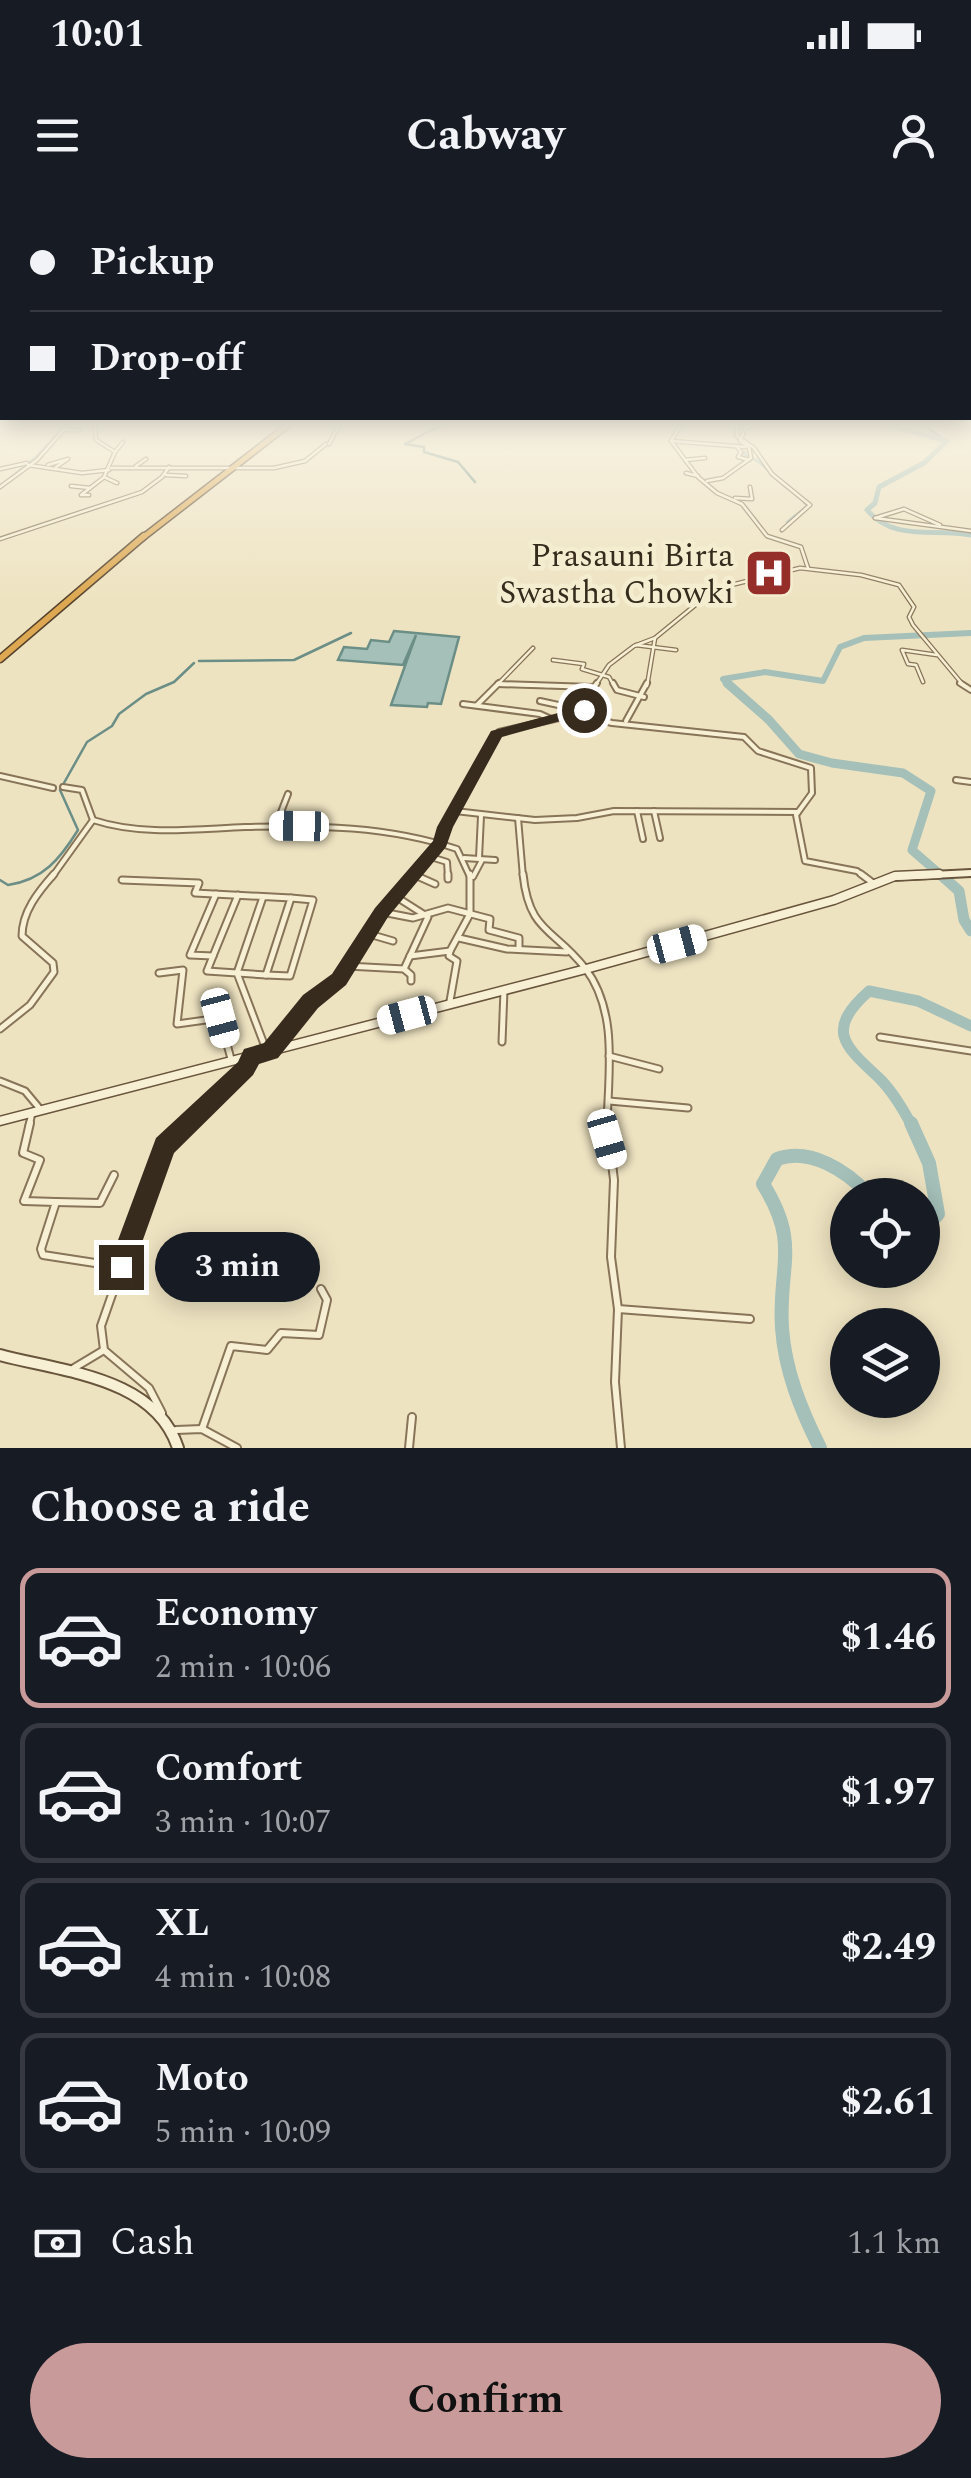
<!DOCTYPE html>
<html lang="en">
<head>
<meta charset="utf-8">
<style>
	body { margin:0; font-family:Spectral,serif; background:#20242c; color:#f1f3f6; height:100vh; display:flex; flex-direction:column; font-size:38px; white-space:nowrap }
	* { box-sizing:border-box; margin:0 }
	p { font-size:32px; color:#9ea1a6 }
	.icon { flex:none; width:55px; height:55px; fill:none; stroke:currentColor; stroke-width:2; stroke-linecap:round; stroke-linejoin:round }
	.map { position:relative; height:1248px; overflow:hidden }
	.details { display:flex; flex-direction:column; background:#171b24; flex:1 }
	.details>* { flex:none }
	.banner { position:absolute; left:0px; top:0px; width:972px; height:220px; box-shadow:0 5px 25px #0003; display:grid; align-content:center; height:220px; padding:0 30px; background:#171b24 }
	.controls { position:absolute; left:830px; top:978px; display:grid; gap:20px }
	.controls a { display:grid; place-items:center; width:110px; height:110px; border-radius:50%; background:#171b24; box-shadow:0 5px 25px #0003; font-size:50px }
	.end { position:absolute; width:45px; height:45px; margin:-22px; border:12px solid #362b1d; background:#fff; box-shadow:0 0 0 5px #fff }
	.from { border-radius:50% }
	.bubble { position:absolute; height:70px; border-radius:35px; background:#171b24; box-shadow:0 5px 25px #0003; font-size:32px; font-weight:700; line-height:70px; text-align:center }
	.car { position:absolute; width:30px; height:60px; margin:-30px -15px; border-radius:12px; box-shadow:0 0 8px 2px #0007; background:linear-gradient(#fff 24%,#345 0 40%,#fff 0 76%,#345 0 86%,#fff 0) }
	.banner b { display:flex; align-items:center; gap:35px; height:95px; font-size:38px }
	.banner b+b { border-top:2px solid #363941 }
	.banner i { width:25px; height:25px; background:#f1f3f6 }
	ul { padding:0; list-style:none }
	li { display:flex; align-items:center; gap:30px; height:140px; margin:0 20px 15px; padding:0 10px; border:5px solid #363941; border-radius:20px }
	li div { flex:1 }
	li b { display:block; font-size:38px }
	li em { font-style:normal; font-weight:700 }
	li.active { border-color:#c89a9a }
	li>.icon { width:90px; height:90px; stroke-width:1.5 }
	h2 { padding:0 30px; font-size:45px; line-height:120px }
	.pay { display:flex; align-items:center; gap:25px; height:110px; padding:0 30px; font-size:38px }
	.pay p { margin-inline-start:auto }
	.primary-button { display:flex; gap:20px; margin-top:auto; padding:20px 30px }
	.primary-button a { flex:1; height:115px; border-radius:60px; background:#c89a9a; color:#111; font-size:40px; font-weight:700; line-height:115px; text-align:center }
	.status { display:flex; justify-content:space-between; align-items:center; height:70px; padding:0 50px; background:#171b24; direction:ltr }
	.status svg { height:28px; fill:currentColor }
	header { display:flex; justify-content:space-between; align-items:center; height:130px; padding:0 30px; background:#171b24; font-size:45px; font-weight:700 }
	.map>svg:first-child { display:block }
	.water { fill:#a4c0b9; stroke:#6b8e87; stroke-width:2.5 }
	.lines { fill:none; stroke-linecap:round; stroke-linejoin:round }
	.stream { stroke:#6b8e87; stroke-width:2.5 }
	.canal { stroke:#a4c0b9; stroke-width:2.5 }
	.river-far4 { stroke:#a4c0b9; stroke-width:5 }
	.river-far3 { stroke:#a4c0b9; stroke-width:6 }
	.river-far2 { stroke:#a4c0b9; stroke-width:9 }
	.river-far1 { stroke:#a4c0b9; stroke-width:11 }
	.river { stroke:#a4c0b9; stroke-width:14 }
	.street-far3-casing { stroke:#877459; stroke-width:5 }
	.street-far2-casing { stroke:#877459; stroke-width:8 }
	.street-far1-casing { stroke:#877459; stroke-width:9 }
	.street-casing { stroke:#877459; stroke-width:10 }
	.secondary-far2-casing { stroke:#68553c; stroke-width:10 }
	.secondary-far1-casing { stroke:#68553c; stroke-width:11 }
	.secondary-casing { stroke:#68553c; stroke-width:14 }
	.highway-far1-casing { stroke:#54422d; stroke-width:8 }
	.highway-casing { stroke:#54422d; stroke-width:9 }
	.street-far3 { stroke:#f8f0d4; stroke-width:2.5 }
	.street-far2 { stroke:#f8f0d4; stroke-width:4 }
	.street-far1 { stroke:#f8f0d4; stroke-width:5 }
	.street { stroke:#f8f0d4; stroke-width:6 }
	.secondary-far2 { stroke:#f8f0d4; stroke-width:6 }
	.secondary-far1 { stroke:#f8f0d4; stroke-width:8 }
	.secondary { stroke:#f8f0d4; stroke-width:10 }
	.highway-far1 { stroke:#dda851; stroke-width:5 }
	.highway { stroke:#dda851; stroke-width:6 }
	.route { fill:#362b1d }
	.labels { text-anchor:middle; stroke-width:9; stroke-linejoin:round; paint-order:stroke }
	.far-poi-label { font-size:32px; fill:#362b1d; stroke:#f5edd0; text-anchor:end }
</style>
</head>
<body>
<div class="status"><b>10:01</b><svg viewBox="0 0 49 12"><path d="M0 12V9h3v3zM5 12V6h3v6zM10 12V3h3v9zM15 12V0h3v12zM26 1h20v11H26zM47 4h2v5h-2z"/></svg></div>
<header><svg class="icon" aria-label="menu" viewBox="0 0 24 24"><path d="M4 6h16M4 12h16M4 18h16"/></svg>Cabway<svg class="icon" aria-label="person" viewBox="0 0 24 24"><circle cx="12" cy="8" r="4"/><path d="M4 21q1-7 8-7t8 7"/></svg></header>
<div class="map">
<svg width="971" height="1248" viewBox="0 0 971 1248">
	<rect width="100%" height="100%" fill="#eee3c1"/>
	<polygon class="water" points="394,431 459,437 441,504 428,503 427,507 391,505 416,435 403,465 338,460 344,447 367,449 371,440 389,442"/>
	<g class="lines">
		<g class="stream">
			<polyline points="441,225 405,244 424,247 424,252 458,262 475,282"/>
			<polyline points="925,225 940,237"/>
			<polyline points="199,461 294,460 351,433"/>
			<path d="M0,680l8,5c35,-5 52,-26 70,-55l-18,-40 27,-48 25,-16 7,-12 27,-20 28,-12 20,-19"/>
		</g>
		<g class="canal">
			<polyline points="734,225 734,236 753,252 740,252 759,262 787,288"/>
			<polyline points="0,286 35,258 65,225"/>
			<polyline points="787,322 807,306 803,301"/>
		</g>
		<path class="river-far4" d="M887,225l60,16 -23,22 -45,24 -4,16 -8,7c27,32 67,18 104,25"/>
		<polyline class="river-far3" points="729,486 723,479 765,472 823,481 840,447 864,438 971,433"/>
		<polyline class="river-far2" points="727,483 769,520 799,554 832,563 903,573 931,591 912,650 943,677"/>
		<g class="river-far1">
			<polyline points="940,674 959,691 964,720 971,731"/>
			<path d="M912,926c-9,-17 -19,-34 -32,-47 -35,-33 -56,-48 -11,-88l49,10 53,25"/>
		</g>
		<g class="river">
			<polyline points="911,923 929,963 938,1014 922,1031"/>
			<path d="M820,1248c-19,-38 -35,-77 -38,-120 -4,-63 19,-83 -19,-144l14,-25c33,-12 70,12 92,36"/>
		</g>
		<g class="street-far3-casing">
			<g id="street-far3">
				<polyline points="95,225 96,240 115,252 104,277 117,283"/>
				<polyline points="681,225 671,241 698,277 717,293 742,304 767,336 801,347 808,368"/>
				<polyline points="737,225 737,236 754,248 772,274 810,305 782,330"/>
				<polyline points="64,230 80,230"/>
				<polyline points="671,241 746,247"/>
				<polyline points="329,244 339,225"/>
				<polyline points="737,247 741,252 738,257 749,260"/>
				<polyline points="115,252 123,242"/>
				<polyline points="685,260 705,258"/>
				<polyline points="28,265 82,273 109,270"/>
				<polyline points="48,265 68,259 56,267"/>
				<polyline points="136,266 146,259"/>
				<polyline points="111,268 274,268 305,261 326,244"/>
				<polyline points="0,269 27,263"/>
				<polyline points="686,273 698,276"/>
				<polyline points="166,275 186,276"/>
				<polyline points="707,281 723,278 751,258 749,247 740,241 745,229 752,225"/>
				<polyline points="71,286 90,288"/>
				<polyline points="0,287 37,260 68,225"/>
				<polyline points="89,295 81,295 103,278"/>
				<polyline points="735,298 752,299 750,287"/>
				<polyline points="875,318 971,331"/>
				<polyline points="875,318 904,309 940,325"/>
				<polyline points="0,339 142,292 162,277 169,267"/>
				<polyline points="636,445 676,450"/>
				<polyline points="553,460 584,464 582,469 609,477 614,486"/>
				<polyline points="923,482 916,465 908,464 902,450 937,455"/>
				<polyline points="498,484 549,486"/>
				<polyline points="496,486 533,448"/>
				<polyline points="595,486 609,465 634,446 655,438 715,389 800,368 861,375 899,385 914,407 909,417 913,425 964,486"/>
				<polyline points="647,486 655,438"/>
			</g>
		</g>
		<g class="street-far2-casing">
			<g id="street-far2">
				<polyline points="613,483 617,490 644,497"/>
				<polyline points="960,483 971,490"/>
				<polyline points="498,484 593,487"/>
				<polyline points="540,501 595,513"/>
				<polyline points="463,504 540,514 551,519"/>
				<polyline points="477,505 499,483"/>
				<polyline points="576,513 597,483"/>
				<polyline points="626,521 647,483"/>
				<polyline points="0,576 53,588"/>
				<polyline points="956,580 971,582"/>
				<polyline points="455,611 535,620 577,618 614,611 798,612"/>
				<polyline points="637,611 643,639"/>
				<polyline points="654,611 660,638"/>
				<polyline points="518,618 523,677"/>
				<path d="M93,620c49,16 101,9 152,7 72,-2 143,-1 212,22l13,28"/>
				<polyline points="276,625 288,594"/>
				<polyline points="431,657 447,662 448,677"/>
				<polyline points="464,658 495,660"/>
				<polyline points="479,658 481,616"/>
				<polyline points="52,677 93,620 82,590 63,587"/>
				<polyline points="413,677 431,657 499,532 576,514 612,523 744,537 758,551 811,568 812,593 796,615 805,661 857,671 865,677"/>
				<polyline points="473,677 482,660"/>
			</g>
		</g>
		<g class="street-far1-casing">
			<g id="street-far1">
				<polyline points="448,674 448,679"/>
				<path d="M523,674c6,59 31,54 62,94 34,44 23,106 22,158"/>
				<polyline points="861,674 873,683"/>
				<polyline points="417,676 435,684"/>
				<polyline points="122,680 199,683 195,693 291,698 266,775 237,773 263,697"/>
				<polyline points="216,694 190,755 213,756 238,695"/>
				<polyline points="395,696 428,717 404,769"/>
				<polyline points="382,712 413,718 448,708 490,719 489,730 519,738 519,749"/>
				<polyline points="369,734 393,741"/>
				<polyline points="459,738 507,749 567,752"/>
				<polyline points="450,751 449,756 457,761 450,801"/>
				<polyline points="213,756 207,771 237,773 267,852"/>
				<polyline points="410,756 450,751 470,714 470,674"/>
				<polyline points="347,766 404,769 411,775 411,781"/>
				<polyline points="159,773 183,770 177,824 220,818 231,859"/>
				<polyline points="266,775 290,776 313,700 291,698"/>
				<path d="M0,829l30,-24 24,-33 -1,-9 -31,-27c0,-24 16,-44 32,-62"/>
				<polyline points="880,837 971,851"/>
				<polyline points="502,842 504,790"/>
				<polyline points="272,849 310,802 339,780 383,710 415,674"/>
				<polyline points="609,856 659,869"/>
				<polyline points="0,881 25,891 40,909"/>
				<polyline points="609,901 688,908"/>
				<polyline points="29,926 32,913"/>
				<polyline points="184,926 250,860"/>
			</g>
		</g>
		<g class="street-casing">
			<g id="street">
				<polyline points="30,923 23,953 40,960 24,1001 56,1002 41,1049 43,1055 121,1067"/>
				<polyline points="607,923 614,980 611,1057 618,1109 615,1182 621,1248"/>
				<polyline points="56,1002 100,1003 114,975"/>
				<polyline points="618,1109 750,1119"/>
				<polyline points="74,1168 104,1150"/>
				<polyline points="162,1213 149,1188 104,1150 101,1126 164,946 187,923"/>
				<polyline points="202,1229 231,1146 267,1150 281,1133 319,1135 327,1100 321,1089"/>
				<polyline points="176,1230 202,1229 237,1248"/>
				<polyline points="409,1248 412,1217"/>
			</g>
		</g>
		<g class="secondary-far2-casing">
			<polyline id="secondary-far2" points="893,677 971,673"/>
		</g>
		<g class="secondary-far1-casing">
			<polyline id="secondary-far1" points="0,921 586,769 834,700 895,676 939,674"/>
		</g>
		<g class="secondary-casing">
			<path id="secondary" d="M0,1155c63,17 155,22 178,93"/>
		</g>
		<g class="highway-far1-casing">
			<polyline id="highway-far1" points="141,339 288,225"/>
		</g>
		<g class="highway-casing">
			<polyline id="highway" points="0,459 144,336"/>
		</g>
		<use href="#street-far3" class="street-far3"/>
		<use href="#street-far2" class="street-far2"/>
		<use href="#street-far1" class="street-far1"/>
		<use href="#street" class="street"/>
		<use href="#secondary-far2" class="secondary-far2"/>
		<use href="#secondary-far1" class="secondary-far1"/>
		<use href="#secondary" class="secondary"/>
		<use href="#highway-far1" class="highway-far1"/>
		<use href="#highway" class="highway"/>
	</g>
	<linearGradient id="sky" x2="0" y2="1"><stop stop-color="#8db9d5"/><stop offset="0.56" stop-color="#f7f2e3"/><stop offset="1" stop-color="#f7f2e3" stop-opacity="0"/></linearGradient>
	<rect width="971" height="399" fill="url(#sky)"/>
	<polygon class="route" points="584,506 591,510 589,513 502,537 453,627 446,647 388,717 346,785 318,808 278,858 259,864 253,875 174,953 130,1076 121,1080 112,1076 108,1067 156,938 238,862 244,849 264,843 303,795 332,774 375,708 433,641 437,627 491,531"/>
	<defs>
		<g id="hospital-square" transform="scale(2.5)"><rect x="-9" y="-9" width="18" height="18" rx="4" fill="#952e29" stroke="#f5edd0"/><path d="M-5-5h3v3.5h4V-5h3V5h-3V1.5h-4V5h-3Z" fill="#fff"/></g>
	</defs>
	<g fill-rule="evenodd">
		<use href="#hospital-square" x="769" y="373"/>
	</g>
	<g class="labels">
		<g class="far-poi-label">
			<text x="734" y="366">Prasauni Birta<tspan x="734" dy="37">Swastha Chowki</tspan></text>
		</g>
	</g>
</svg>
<div class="controls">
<a><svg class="icon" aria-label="locate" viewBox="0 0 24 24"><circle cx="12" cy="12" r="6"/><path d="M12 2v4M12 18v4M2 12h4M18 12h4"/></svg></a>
<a><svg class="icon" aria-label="layers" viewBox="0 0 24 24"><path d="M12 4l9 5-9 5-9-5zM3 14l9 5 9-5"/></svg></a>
</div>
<i class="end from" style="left:584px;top:510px"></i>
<i class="end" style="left:121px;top:1067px"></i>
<div class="bubble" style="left:155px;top:1032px;width:165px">3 min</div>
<i class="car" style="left:299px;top:626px;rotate:271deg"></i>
<i class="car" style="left:677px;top:744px;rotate:75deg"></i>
<i class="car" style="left:407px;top:815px;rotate:255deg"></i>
<i class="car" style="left:220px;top:818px;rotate:165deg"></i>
<i class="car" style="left:607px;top:939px;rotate:164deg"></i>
<div class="banner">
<b><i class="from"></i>Pickup</b>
<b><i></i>Drop-off</b>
</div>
</div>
<section class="details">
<h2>Choose a ride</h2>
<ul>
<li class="active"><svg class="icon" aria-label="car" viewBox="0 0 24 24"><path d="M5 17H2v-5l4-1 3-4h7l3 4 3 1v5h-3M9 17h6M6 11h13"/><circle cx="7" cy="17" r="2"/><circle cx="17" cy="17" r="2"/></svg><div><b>Economy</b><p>2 min · 10:06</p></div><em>$1.46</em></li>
<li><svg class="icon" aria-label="car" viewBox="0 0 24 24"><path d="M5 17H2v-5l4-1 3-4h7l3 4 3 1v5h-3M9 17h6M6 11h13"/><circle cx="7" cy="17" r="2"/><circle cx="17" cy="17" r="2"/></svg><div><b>Comfort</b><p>3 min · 10:07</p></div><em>$1.97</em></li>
<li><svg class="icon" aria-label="car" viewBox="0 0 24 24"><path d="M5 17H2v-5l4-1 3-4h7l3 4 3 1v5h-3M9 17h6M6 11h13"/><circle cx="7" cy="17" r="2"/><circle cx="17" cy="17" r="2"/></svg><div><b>XL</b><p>4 min · 10:08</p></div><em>$2.49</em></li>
<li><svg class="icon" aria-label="car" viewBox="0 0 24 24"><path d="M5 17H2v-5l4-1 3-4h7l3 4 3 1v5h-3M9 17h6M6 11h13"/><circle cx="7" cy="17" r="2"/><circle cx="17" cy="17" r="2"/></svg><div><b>Moto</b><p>5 min · 10:09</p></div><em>$2.61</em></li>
</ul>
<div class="pay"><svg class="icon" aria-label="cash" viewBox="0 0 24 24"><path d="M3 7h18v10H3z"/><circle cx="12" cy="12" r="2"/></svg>Cash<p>1.1 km</p></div>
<div class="primary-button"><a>Confirm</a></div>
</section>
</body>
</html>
